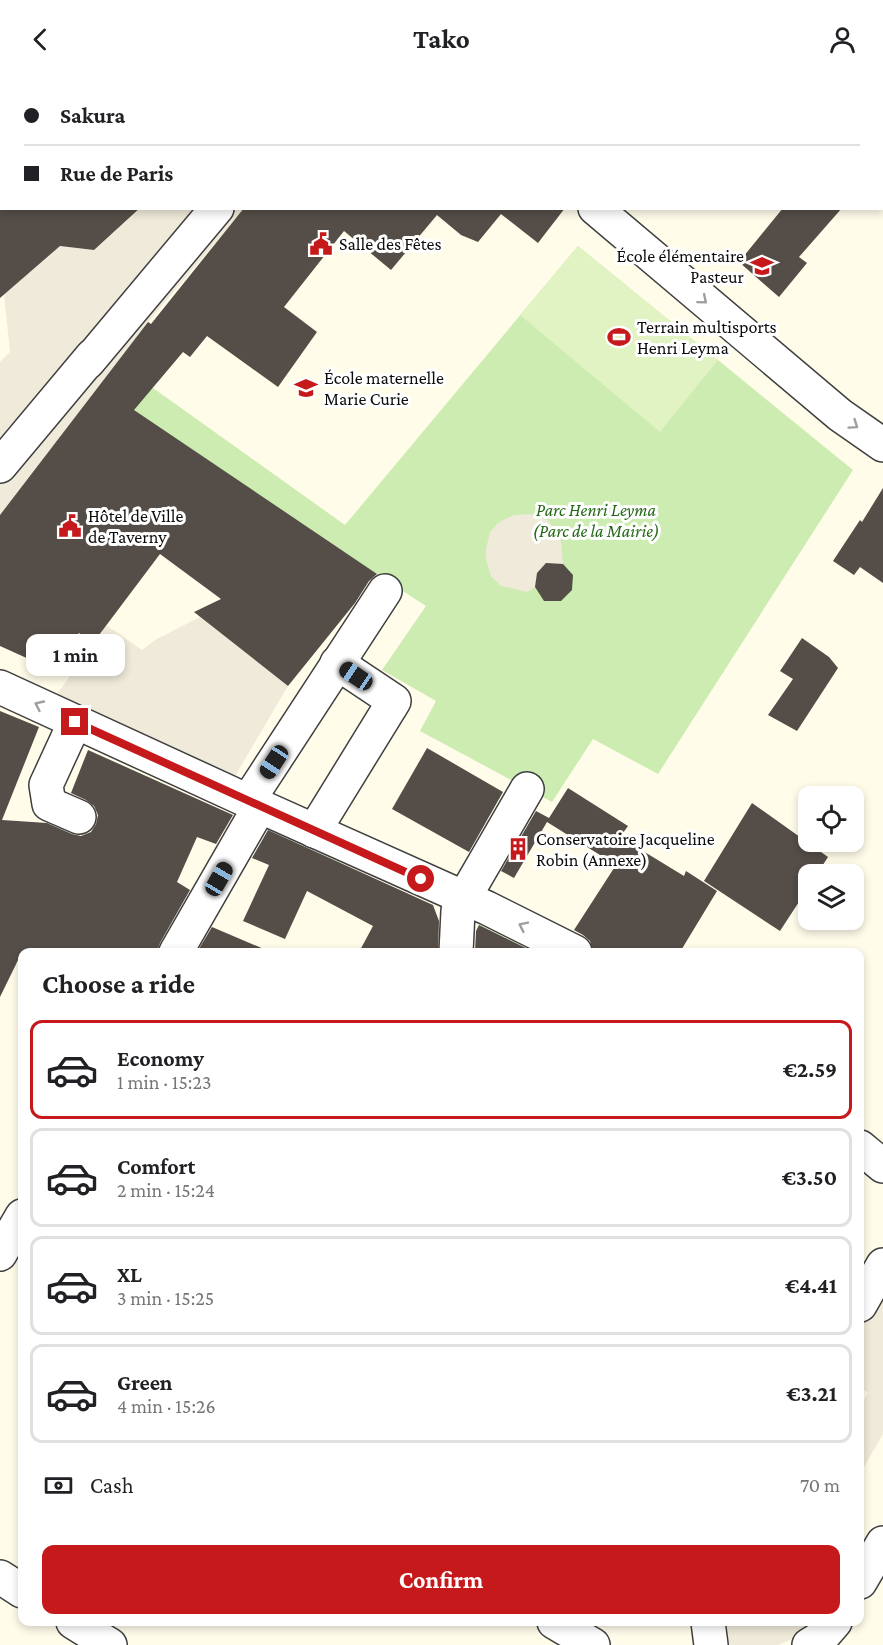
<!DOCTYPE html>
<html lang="en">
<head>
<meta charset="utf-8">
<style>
	body { margin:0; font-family:"Crimson Pro",serif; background:#f2f2f2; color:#202124; height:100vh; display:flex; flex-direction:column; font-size:22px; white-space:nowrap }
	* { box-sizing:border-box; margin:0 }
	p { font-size:20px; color:#757577 }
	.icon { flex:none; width:33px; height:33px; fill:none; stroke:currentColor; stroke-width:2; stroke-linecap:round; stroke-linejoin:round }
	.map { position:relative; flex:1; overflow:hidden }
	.drawer { position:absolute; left:18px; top:870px; width:846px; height:678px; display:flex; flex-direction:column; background:#fff; border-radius:12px; box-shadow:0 3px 9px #0003 }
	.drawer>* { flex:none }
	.banner { position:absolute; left:0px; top:0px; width:884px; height:132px; box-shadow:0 3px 9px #0003; display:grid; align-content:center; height:132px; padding:0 24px; background:#fff }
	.fabs { position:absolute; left:798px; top:708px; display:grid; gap:12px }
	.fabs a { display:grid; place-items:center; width:66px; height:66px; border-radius:12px; background:#fff; box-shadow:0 3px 9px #0003; font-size:30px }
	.end { position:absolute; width:27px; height:27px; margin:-14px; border:8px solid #c6191b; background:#fff; box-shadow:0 0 0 3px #fff }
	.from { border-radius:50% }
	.bubble { position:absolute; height:42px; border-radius:12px; background:#fff; box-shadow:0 3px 9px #0003; font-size:20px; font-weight:700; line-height:42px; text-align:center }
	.car { position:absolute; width:18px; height:36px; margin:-18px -9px; border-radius:8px; box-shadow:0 0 4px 2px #0007; background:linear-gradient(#222 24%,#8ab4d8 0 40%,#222 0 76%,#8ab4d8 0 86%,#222 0) }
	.banner b { display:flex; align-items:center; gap:21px; height:57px; font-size:22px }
	.banner b+b { border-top:2px solid #e0e0e0 }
	.banner i { width:15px; height:15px; background:#202124 }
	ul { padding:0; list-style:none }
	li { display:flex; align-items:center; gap:18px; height:99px; margin:0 12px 9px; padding:0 12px; border:3px solid #e0e0e0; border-radius:12px }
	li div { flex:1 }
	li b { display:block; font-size:22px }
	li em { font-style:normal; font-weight:700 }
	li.current { border-color:#c6191b }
	li>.icon { width:54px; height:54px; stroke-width:1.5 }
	h2 { padding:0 24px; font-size:27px; line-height:72px }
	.pay { display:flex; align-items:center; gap:15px; height:66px; padding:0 24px; font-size:22px }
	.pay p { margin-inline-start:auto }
	.action { display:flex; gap:12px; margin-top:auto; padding:12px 24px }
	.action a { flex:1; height:69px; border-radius:12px; background:#c6191b; color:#fff; font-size:24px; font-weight:700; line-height:69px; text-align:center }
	header { display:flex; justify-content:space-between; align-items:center; height:78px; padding:0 24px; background:#fff; font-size:27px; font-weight:700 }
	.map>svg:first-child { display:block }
	.green { fill:#cdecb1 }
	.pitch { fill:#e1f3c3 }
	.plaza { fill:#efead9 }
	.building { fill:#554d47 }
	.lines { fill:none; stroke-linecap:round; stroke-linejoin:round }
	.minor-casing { stroke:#3f3f3f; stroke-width:36 }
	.minor { stroke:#fff; stroke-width:33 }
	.oneway { stroke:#9e9e9e }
	.route { stroke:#c6191b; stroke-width:8 }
	.labels { text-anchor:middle; stroke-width:6; stroke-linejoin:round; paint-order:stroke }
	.poi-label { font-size:18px; fill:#0c0c0c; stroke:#fff; text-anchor:start }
	.park-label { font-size:18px; font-style:italic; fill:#256817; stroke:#fff }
</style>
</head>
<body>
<header><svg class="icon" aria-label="back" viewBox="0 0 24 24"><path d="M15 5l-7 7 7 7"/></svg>Tako<svg class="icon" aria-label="person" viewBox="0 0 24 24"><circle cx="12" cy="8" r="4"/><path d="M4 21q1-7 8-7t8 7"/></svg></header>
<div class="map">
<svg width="883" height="1567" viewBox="0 0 883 1567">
	<rect width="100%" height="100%" fill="#fffcea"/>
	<polygon class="green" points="578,168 853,392 658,696 593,661 552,724 420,653 436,623 382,592 426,528 330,466 99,309 118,285 345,447"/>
	<polygon class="pitch" points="578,168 718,282 660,354 520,237"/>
	<g class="plaza">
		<polygon points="140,131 244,131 148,244 0,437 0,284 10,274 4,216 60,168 94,172"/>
		<polygon points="530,436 547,442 558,454 561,464 563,486 546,485 537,495 535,509 527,514 501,508 491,498 486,482 486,471 490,454 498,445 505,441 514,437"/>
		<polygon points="200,539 288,608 231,705 55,619 106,547 142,572 155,562"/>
		<polygon points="883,1206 883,1356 860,1396 860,1329 868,1315 860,1309 860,1252"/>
		<polygon points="719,1544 816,1544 806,1555 778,1567 726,1567"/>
	</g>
	<g class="building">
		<polygon points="0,130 140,130 94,172 60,168 0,220"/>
		<polygon points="244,130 565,130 538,165 501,136 478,164 461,157 437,137 391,192 344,153 284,229 317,254 278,309 207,258 190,279 183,274 134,332 377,496 369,503 355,525 288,608 194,534 221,521 160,476 93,565 79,555 51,591 0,568 0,437 148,244 151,246"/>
		<polygon points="783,130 842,130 799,179 807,185 779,219 739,184"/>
		<polygon points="883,410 883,505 860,489 854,497 833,483 860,442 862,444"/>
		<polygon points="546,485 563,486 573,497 572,512 561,523 544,523 535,509 537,495"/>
		<polygon points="802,560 829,579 838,590 797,653 768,637 793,601 780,593"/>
		<polygon points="0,633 39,649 2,742 47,745 72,756 81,758 91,754 96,746 98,737 94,728 86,722 71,715 88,672 233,737 216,766 197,759 177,804 190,812 160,865 157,874 22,874 0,919"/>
		<polygon points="427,670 503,714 469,774 392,731"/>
		<polygon points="568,710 628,748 620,759 684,798 686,793 717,813 680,874 593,874 590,863 583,857 574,852 616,787 547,744 514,800 501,793 536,733 549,740"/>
		<polygon points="752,725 828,779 817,796 808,796 808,810 780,853 704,803"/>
		<polygon points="268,752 433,827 439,843 438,874 359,874 373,848 307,813 285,861 243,843 269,787 252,780"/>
		<polygon points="479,847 534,874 475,874 476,853"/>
		<polygon points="212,849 271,874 197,874"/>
	</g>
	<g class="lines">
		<g class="minor-casing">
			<g id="minor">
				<polyline points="177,0 179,2"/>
				<polyline points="440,0 441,2"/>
				<polyline points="15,2 16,0"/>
				<polyline points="323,2 324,0"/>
				<polyline points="595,130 840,337 883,367"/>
				<polyline points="88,284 217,130"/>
				<polyline points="0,388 92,278"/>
				<polyline points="0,609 248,723 487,830 575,874"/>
				<polyline points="75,644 46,707 49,726 79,739"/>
				<polyline points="248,723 385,513"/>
				<polyline points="314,753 394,623 337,585"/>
				<polyline points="176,874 260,728"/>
				<polyline points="456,874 458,833 464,820 527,711"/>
				<polyline points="860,1069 883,1088"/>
				<polyline points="0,1176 22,1138"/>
				<polyline points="860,1227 883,1187"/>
				<polyline points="0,1499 22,1513"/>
				<polyline points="860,1504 883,1465"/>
				<polyline points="73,1544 110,1567"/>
				<polyline points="554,1544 593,1567"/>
				<polyline points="708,1544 711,1567"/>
				<polyline points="809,1567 822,1559 835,1544"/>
			</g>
		</g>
		<use href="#minor" class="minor"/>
	</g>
	<defs><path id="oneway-chevron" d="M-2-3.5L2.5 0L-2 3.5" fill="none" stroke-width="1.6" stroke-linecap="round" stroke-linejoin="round" transform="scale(1.5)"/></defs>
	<g class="oneway">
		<use href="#oneway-chevron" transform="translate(703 222) rotate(40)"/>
		<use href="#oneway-chevron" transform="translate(854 347) rotate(35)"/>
		<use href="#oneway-chevron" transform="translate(39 627) rotate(-155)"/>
		<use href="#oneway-chevron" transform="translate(523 848) rotate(-154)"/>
	</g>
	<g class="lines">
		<polyline class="route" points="75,644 421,801"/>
	</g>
	<defs>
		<g id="civic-bare" transform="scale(1.8)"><path d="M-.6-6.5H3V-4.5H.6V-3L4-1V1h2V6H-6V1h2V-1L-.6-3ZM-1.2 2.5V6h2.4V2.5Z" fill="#c6191b" stroke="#fff" stroke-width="2.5" paint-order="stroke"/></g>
		<g id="school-bare" transform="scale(1.8)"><path d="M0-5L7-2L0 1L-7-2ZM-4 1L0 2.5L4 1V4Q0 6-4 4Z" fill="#c6191b" stroke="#fff" stroke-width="2.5" paint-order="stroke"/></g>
		<g id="stadium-bare" transform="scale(1.8)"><path d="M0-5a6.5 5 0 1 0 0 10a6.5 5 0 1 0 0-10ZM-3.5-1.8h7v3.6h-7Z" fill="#c6191b" stroke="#fff" stroke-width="2.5" paint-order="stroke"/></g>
		<g id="building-bare" transform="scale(1.8)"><path d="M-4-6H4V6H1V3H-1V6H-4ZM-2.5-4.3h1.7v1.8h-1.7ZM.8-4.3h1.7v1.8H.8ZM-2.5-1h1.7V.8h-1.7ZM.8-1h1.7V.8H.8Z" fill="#c6191b" stroke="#fff" stroke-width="2.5" paint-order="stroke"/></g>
	</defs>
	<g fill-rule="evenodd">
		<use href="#civic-bare" x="321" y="166"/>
		<use href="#school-bare" x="762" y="188"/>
		<use href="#stadium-bare" x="619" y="259"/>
		<use href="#school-bare" x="306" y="310"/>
		<use href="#civic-bare" x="70" y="448"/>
		<use href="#building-bare" x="518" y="771"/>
	</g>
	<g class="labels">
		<g class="poi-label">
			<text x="339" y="172">Salle des Fêtes</text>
			<text x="744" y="184" text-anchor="end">École élémentaire<tspan x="744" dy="21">Pasteur</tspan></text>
			<text x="637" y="255">Terrain multisports<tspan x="637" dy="21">Henri Leyma</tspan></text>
			<text x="324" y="306">École maternelle<tspan x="324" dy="21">Marie Curie</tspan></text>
			<text x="88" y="444">Hôtel de Ville<tspan x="88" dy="21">de Taverny</tspan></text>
			<text x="536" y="767">Conservatoire Jacqueline<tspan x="536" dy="21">Robin (Annexe)</tspan></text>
		</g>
		<g class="park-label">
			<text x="596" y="438">Parc Henri Leyma<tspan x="596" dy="21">(Parc de la Mairie)</tspan></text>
		</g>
	</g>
</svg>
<div class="fabs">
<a><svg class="icon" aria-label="locate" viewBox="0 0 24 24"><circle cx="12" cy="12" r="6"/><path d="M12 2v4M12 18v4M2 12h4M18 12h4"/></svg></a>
<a><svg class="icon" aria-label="layers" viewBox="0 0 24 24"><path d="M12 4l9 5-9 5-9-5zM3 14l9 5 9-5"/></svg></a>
</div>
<i class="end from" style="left:421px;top:801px"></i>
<i class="end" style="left:75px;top:644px"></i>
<div class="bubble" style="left:26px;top:556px;width:99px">1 min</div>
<i class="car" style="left:356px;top:598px;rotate:304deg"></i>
<i class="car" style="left:274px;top:684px;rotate:213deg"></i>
<i class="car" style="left:219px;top:801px;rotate:30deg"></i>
<div class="banner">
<b><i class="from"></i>Sakura</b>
<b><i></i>Rue de Paris</b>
</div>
<section class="drawer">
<h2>Choose a ride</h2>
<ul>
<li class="current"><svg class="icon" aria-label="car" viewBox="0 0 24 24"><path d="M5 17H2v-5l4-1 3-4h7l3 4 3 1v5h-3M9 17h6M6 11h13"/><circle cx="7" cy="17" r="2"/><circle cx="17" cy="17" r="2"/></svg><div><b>Economy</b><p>1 min · 15:23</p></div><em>€2.59</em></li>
<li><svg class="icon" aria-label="car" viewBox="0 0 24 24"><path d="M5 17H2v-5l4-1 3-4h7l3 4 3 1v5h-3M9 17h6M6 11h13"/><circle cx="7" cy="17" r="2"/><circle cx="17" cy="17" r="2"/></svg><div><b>Comfort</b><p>2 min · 15:24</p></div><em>€3.50</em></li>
<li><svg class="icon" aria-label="car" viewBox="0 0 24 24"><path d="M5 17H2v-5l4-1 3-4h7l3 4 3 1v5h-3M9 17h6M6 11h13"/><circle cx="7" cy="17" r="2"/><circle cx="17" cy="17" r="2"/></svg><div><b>XL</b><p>3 min · 15:25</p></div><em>€4.41</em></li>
<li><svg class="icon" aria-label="car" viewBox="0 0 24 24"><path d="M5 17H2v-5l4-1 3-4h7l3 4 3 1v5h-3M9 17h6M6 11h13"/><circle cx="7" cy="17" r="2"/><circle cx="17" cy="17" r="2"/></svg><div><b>Green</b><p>4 min · 15:26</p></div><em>€3.21</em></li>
</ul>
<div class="pay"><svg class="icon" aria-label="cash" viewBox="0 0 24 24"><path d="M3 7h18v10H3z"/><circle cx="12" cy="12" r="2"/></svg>Cash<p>70 m</p></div>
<div class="action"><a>Confirm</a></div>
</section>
</div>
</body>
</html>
